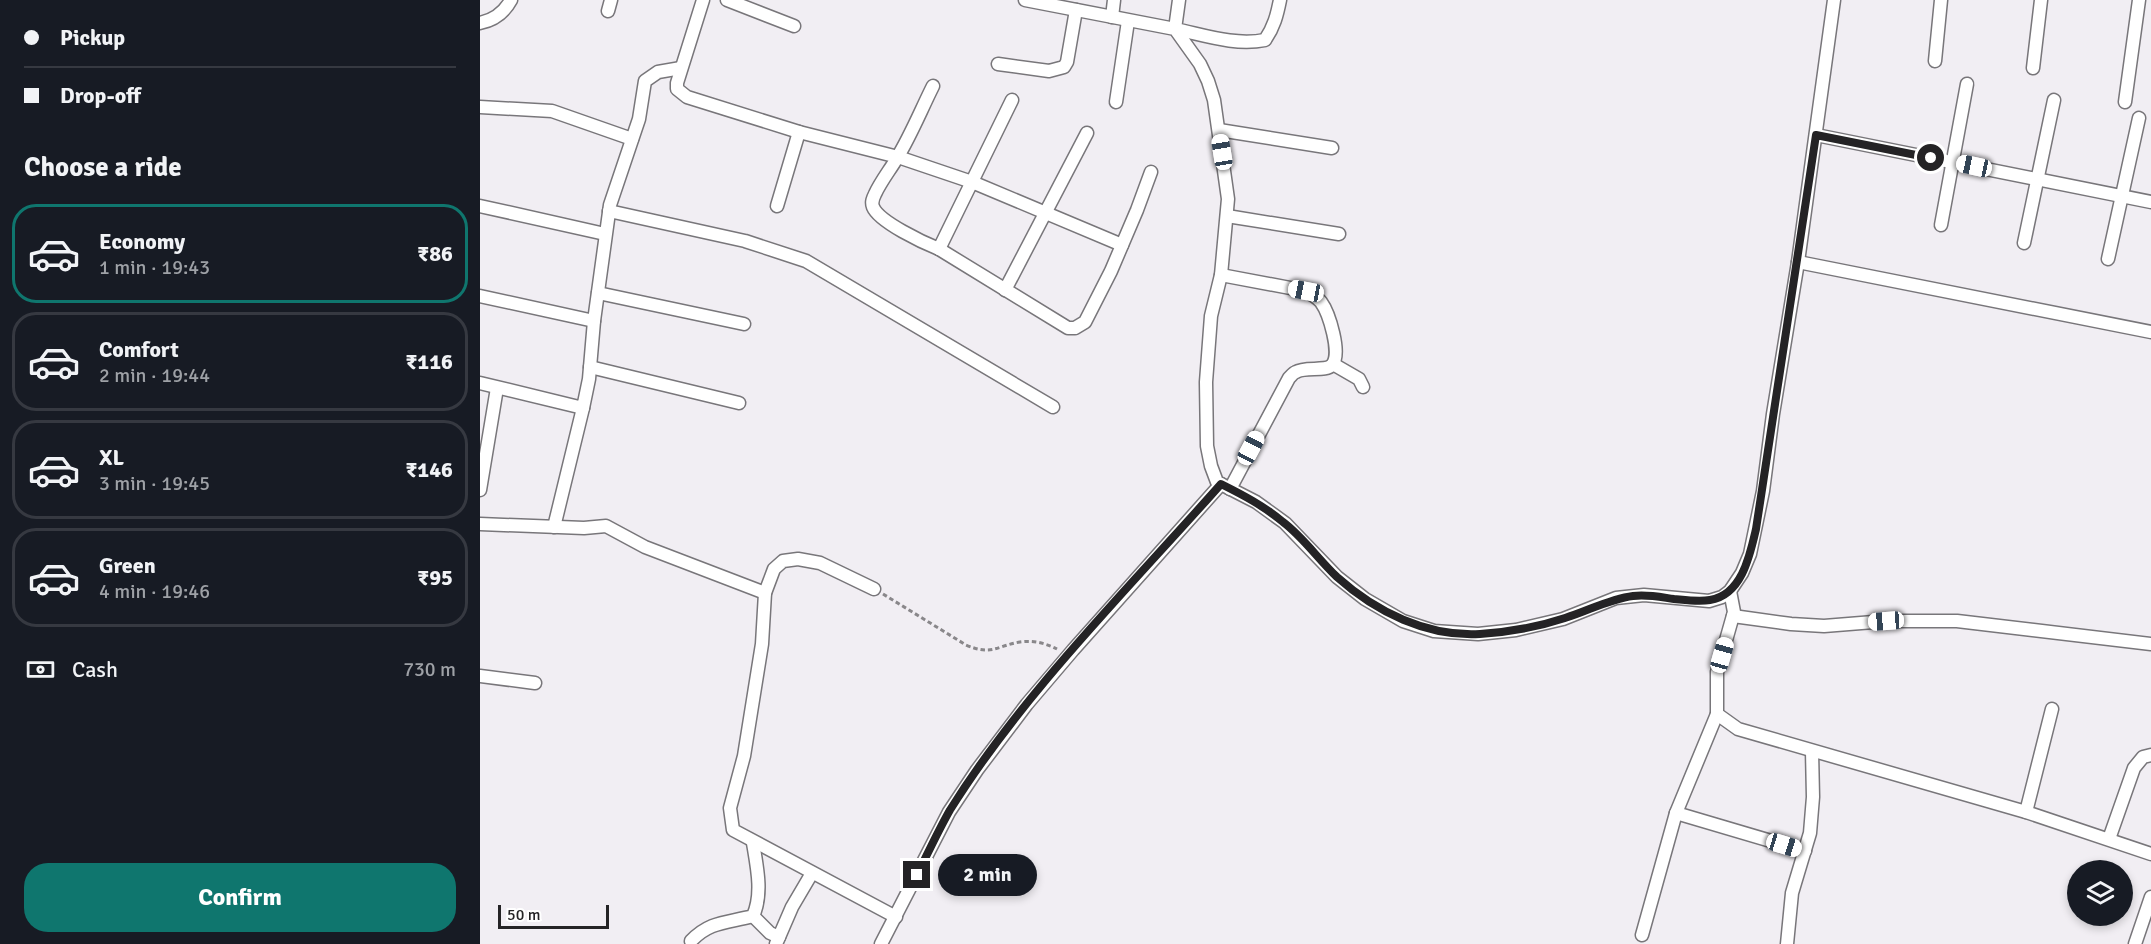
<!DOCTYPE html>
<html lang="en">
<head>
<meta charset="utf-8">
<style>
	body { margin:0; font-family:Signika,sans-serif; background:#242831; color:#f1f3f6; height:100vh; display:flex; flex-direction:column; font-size:22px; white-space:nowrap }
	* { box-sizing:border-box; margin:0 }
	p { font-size:20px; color:#9ea1a6 }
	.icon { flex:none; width:33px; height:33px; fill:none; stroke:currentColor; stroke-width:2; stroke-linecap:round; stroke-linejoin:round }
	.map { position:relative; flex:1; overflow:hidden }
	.side { display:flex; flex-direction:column; background:#171b24; width:480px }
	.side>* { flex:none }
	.top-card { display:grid; align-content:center; height:132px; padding:0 24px; background:#171b24 }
	.fabs { position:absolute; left:1587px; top:860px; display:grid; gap:12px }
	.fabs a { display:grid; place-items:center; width:66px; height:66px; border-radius:50%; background:#171b24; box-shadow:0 3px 9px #0003; font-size:30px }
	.scale { position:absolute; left:18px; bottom:15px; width:111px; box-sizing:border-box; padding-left:6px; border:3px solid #242325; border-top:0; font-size:16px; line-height:21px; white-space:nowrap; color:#242325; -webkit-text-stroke:4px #fff; paint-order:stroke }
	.end { position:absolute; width:27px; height:27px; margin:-14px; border:8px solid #242325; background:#fff; box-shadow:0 0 0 3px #fff }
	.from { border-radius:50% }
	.bubble { position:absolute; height:42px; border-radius:21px; background:#171b24; box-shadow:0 3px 9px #0003; font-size:20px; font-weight:700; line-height:42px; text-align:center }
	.car { position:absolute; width:18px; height:36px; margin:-18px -9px; border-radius:8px; box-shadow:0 0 4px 2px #0007; background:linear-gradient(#fff 24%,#345 0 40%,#fff 0 76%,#345 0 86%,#fff 0) }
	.top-card b { display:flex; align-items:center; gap:21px; height:57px; font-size:22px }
	.top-card b+b { border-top:2px solid #363941 }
	.top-card i { width:15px; height:15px; background:#f1f3f6 }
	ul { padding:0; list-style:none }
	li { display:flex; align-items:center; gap:18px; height:99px; margin:0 12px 9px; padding:0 12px; border:3px solid #363941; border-radius:24px }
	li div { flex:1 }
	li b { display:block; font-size:22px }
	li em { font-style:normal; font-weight:700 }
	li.active { border-color:#0f766e }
	li>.icon { width:54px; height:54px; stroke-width:1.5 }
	h2 { padding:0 24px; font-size:27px; line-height:72px }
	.pay { display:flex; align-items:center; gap:15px; height:66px; padding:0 24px; font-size:22px }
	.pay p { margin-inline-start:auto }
	.action { display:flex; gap:12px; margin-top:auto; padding:12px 24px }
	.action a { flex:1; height:69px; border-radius:24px; background:#0f766e; color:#fff; font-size:24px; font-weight:700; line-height:69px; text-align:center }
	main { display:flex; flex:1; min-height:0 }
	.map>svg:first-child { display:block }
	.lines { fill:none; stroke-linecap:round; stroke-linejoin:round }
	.street-casing { stroke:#78767a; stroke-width:15 }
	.path { stroke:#89878a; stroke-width:3; stroke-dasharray:4.5 3; stroke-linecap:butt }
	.street { stroke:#fff; stroke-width:12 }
	.route { stroke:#242325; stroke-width:8 }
</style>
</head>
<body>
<main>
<section class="side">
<div class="top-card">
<b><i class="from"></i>Pickup</b>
<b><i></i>Drop-off</b>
</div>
<h2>Choose a ride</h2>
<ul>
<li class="active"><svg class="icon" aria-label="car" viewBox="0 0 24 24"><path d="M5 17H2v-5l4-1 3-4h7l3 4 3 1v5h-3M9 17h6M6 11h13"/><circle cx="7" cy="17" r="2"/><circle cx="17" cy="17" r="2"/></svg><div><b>Economy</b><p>1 min · 19:43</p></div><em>₹86</em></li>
<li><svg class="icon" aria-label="car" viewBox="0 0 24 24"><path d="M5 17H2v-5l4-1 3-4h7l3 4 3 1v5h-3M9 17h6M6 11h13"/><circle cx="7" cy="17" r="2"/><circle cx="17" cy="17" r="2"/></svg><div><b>Comfort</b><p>2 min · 19:44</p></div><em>₹116</em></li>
<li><svg class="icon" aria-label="car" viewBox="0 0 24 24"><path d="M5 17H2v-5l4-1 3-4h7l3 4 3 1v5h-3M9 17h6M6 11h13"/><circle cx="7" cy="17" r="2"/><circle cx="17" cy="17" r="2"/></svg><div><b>XL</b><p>3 min · 19:45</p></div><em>₹146</em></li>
<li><svg class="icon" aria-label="car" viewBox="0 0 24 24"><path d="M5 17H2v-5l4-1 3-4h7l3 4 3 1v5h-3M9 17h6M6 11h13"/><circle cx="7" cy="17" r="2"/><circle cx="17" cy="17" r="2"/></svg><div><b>Green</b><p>4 min · 19:46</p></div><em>₹95</em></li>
</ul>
<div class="pay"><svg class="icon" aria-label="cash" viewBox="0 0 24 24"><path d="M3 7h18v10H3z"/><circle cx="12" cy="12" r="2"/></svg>Cash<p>730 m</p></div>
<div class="action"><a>Confirm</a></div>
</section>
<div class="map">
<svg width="1671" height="944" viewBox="0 0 1671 944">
	<rect width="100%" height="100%" fill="#f1eef3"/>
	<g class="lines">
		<g class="street-casing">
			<g id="street">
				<polyline points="223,0 197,83 197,89 207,97 319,132 418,157 492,182 642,245"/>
				<polyline points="247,0 314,26"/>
				<polyline points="545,0 695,29 720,64 728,81 734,100 748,199 741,275 731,316 726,382 727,446 731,466 737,482 776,502 805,523 857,577 885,599 923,621 954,631 998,634 1036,630 1083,619 1136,598 1164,595 1229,601 1242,597 1250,591 1262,573 1270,554 1283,491 1293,414 1318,262 1354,0"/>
				<path d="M699,0l-4,29c29,6 60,17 90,11 9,-13 12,-25 15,-40"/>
				<polyline points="128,11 131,0"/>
				<polyline points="632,17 634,0"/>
				<path d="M0,23c14,-3 24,-10 31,-23"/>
				<polyline points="1455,61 1461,0"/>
				<polyline points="518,64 569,71 584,67 587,62 596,10"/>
				<polyline points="1553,68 1561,0"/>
				<path d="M453,86c-12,24 -22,49 -36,72 -7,12 -16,23 -22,36 -2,4 -4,8 -2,13 6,15 51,36 66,42l129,79h7l10,-6 26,-51 26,-61 14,-38"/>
				<polyline points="636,102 648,21"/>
				<polyline points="1645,102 1659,0"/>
				<polyline points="0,107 72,111 152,139"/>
				<polyline points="739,130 852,148"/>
				<polyline points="1336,135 1671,202"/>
				<polyline points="0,206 125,234"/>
				<polyline points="297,206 319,132"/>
				<polyline points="129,211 265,241 326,261 573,407"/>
				<polyline points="747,216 859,234"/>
				<polyline points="1461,225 1487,84"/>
				<polyline points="1544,243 1574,100"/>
				<polyline points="459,249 532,100"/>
				<polyline points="1628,259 1659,118"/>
				<polyline points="1318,262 1671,332"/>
				<path d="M741,275l85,16c6,4 11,6 15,11 8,11 21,52 11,63 -6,7 -27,1 -36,7 -3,1 -5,4 -7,6l-59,111"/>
				<polyline points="525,290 607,133"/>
				<polyline points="118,293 264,324"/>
				<polyline points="0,296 114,321"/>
				<polyline points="853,364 879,379 883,387"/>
				<polyline points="110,367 259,403"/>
				<polyline points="0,383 103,408 109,379 114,321 130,205 159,119 165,81 178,72 201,68"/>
				<polyline points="0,490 17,388"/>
				<polyline points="0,524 104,528 126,526 165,547 285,593"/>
				<polyline points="74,527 103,408"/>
				<polyline points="394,589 340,563 318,559 303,561 294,569 285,593 282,644 264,756 250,808 253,830 416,917"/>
				<polyline points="1250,591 1254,612 1237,672 1237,714 1258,729 1546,812 1671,854"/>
				<polyline points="1253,616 1311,624 1344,626 1406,621 1477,621 1671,644"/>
				<polyline points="0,676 55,683"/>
				<polyline points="1546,812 1572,709"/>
				<polyline points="1196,813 1325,851"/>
				<polyline points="1629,839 1654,768 1663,757 1671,755"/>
				<polyline points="273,916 290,933 299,937"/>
				<polyline points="1162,935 1196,813 1237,714"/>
				<path d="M211,941c19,-20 36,-18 62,-25 10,-22 4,-49 0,-73"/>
				<polyline points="296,944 312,907 332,873"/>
				<polyline points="401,944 469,812 497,770 547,704 593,650 741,484"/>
				<polyline points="1307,944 1312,893 1330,833 1333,797 1332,751"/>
				<polyline points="1655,944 1671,897"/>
			</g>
		</g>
		<path class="path" d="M403,594l83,51c26,11 30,1 54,-3 13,-2 25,1 37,7"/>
		<use href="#street" class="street"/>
	</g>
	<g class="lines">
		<path class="route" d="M437,875c11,-22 21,-44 33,-65 73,-117 179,-222 271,-326 22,11 43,22 62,38 20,15 35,37 54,55 39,35 90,60 143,57 29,-2 58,-7 85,-16 23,-7 44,-19 68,-22 14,-2 27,1 41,3 11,1 25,3 36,1 32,-5 40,-45 46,-71l60,-394 115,23"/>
	</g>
</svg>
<div class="fabs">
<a><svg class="icon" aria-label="layers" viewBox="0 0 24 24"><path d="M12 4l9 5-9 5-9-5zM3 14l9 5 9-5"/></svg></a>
</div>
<div class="scale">50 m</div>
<i class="end from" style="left:1451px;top:158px"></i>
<i class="end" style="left:437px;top:875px"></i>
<div class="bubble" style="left:458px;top:854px;width:99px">2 min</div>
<i class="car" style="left:742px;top:152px;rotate:351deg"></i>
<i class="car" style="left:1494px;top:166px;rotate:282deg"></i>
<i class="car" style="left:826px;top:291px;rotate:281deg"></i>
<i class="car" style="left:771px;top:448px;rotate:28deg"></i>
<i class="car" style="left:1406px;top:621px;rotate:266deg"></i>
<i class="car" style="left:1242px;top:655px;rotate:16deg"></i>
<i class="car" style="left:1304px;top:845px;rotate:107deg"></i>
</div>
</main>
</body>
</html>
